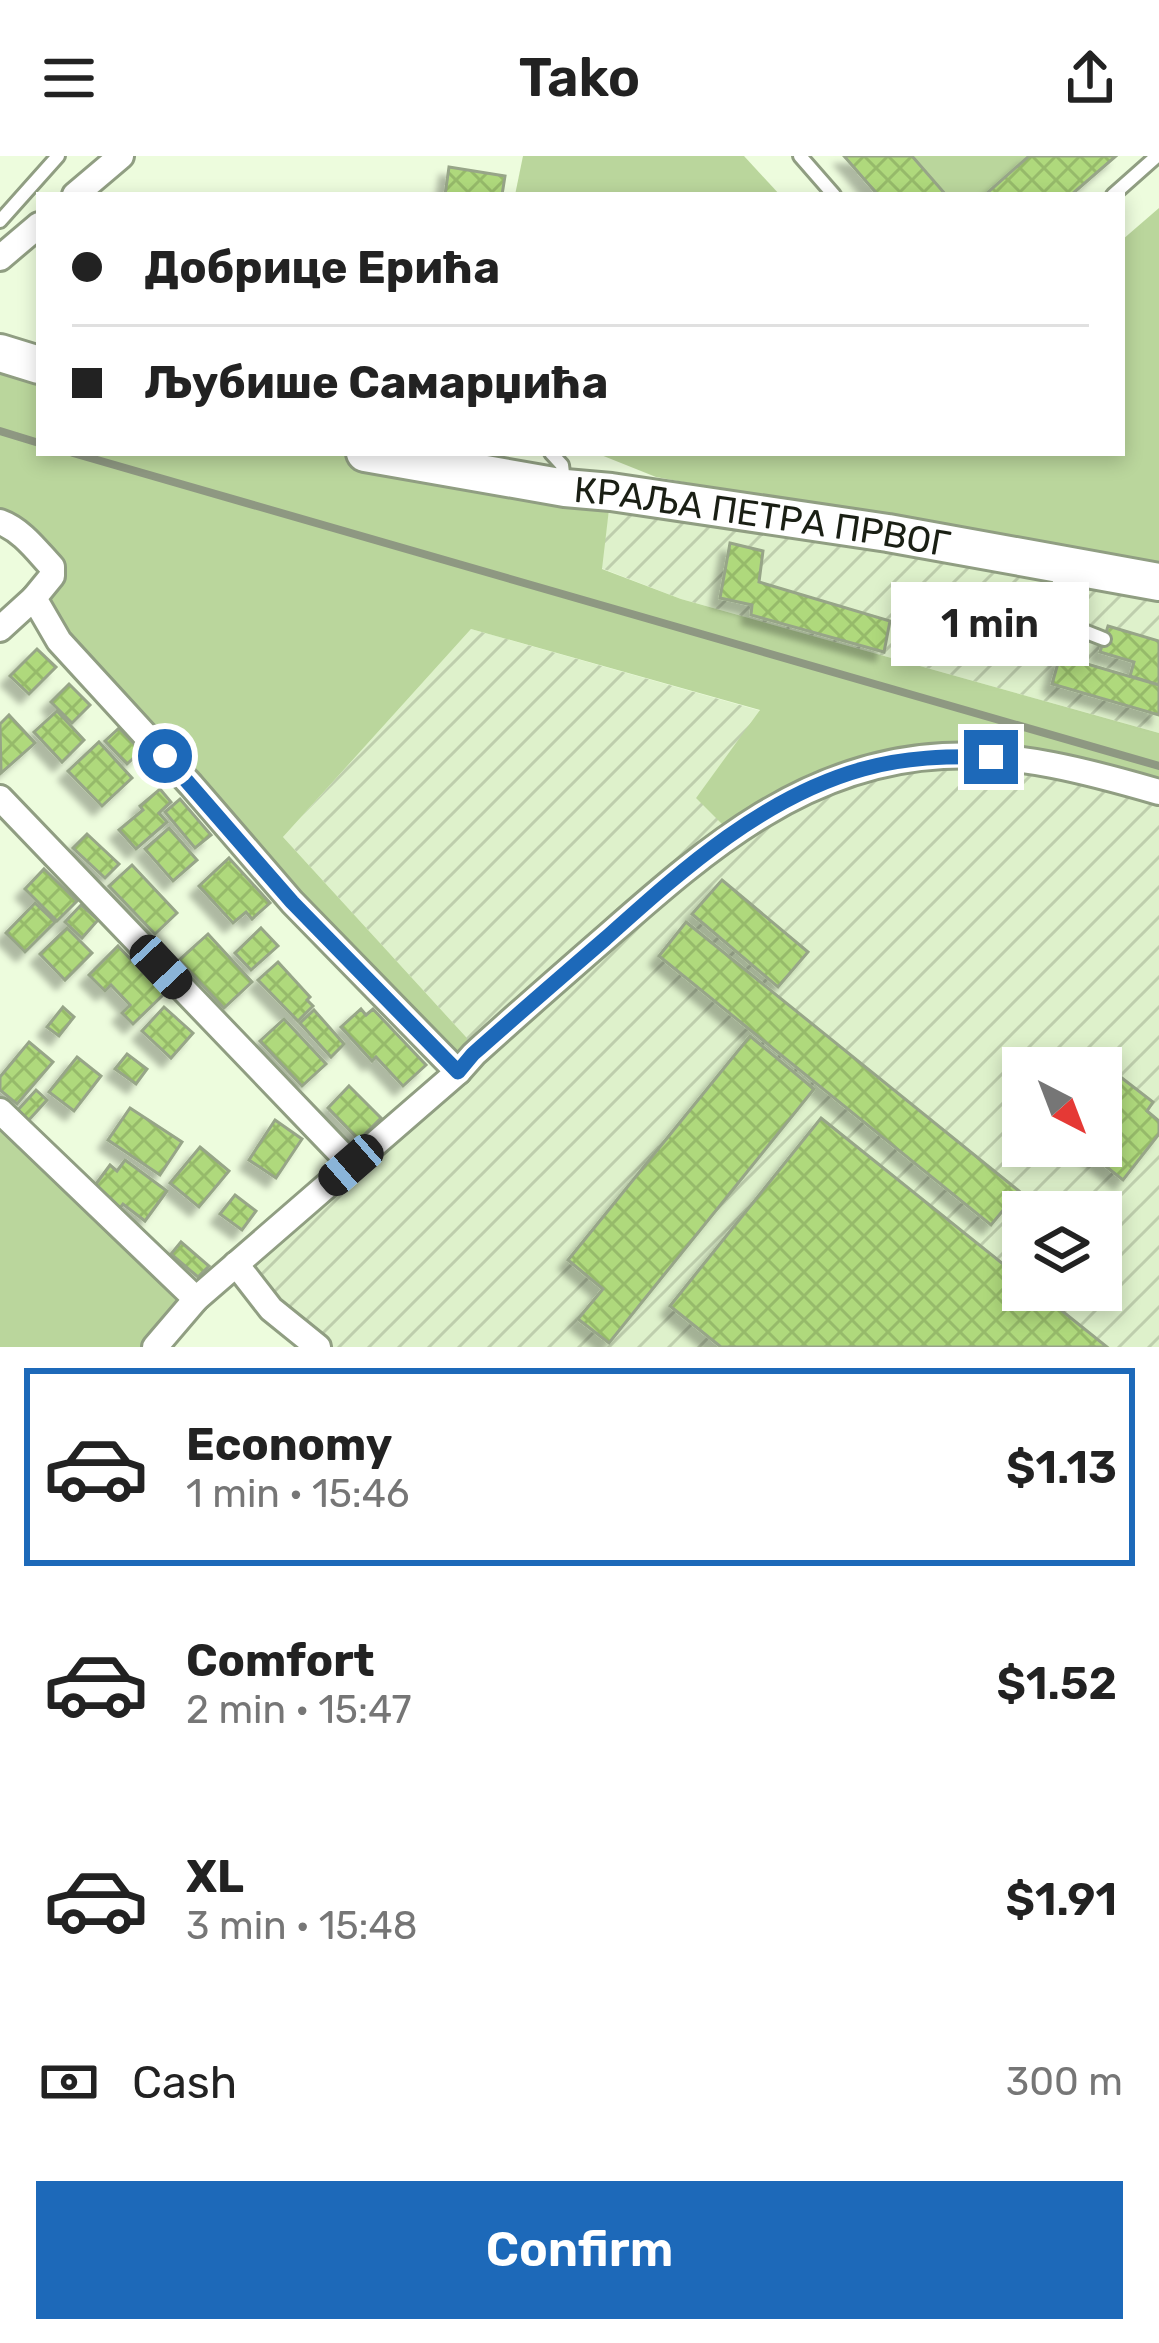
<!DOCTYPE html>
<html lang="en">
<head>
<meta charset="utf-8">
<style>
	body { margin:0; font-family:Rubik,sans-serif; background:#f6f6f6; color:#222; height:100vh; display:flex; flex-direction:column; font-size:45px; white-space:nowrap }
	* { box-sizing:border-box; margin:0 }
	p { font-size:39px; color:#767676 }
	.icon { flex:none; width:66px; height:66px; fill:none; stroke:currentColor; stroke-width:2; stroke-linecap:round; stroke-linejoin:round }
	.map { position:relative; height:1191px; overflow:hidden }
	.panel { display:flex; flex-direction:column; background:#fff; flex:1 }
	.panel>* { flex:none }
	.top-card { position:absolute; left:36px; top:36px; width:1089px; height:264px; border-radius:0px; box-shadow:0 6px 18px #0003; display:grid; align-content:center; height:264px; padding:0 36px; background:#fff }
	.needle { width:78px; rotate:138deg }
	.controls { position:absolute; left:1002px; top:891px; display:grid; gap:24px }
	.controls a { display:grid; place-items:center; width:120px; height:120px; border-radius:0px; background:#fff; box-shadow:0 6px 18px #0003; font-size:60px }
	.end { position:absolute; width:54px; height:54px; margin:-27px; border:15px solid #1d69b9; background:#fff; box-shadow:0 0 0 6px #fff }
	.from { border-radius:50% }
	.bubble { position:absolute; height:84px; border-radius:0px; background:#fff; box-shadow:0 6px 18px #0003; font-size:39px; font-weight:600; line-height:84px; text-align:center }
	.car { position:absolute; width:36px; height:72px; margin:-36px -18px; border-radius:15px; box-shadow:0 0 9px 3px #0007; background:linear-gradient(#222 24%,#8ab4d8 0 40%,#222 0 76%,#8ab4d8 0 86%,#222 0) }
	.top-card b { display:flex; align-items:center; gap:42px; height:114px; font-size:45px }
	.top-card b+b { border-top:3px solid #e0e0e0 }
	.top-card i { width:30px; height:30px; background:#222 }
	ul { padding:21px 0 0; list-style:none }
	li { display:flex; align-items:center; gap:36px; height:198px; margin:0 24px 18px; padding:0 12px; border:6px solid transparent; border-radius:0px }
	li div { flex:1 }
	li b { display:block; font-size:45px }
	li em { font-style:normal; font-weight:600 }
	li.current { border-color:#1d69b9 }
	li>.icon { width:108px; height:108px; stroke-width:1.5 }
	.pay { display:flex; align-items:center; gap:30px; height:132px; padding:0 36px; font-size:45px }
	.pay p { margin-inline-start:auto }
	.action { display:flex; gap:24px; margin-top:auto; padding:24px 36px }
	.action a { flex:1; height:138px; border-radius:0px; background:#1d69b9; color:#fff; font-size:48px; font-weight:600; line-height:138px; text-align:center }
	header { display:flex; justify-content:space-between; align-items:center; height:156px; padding:0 36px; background:#fff; font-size:54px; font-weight:600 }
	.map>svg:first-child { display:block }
	.industrial { fill:url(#industrial-furrows); fill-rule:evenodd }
	.grass { fill:#bad69c }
	.building { fill:url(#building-cross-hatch); stroke:#97a588; stroke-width:3; filter:url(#shadow) }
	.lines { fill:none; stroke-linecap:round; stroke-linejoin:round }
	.lane-casing { stroke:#909e82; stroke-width:18 }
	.street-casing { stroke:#909e82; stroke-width:30 }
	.primary-casing { stroke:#909e82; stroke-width:42 }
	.lane { stroke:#fff; stroke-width:12 }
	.street { stroke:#fff; stroke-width:24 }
	.primary { stroke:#fff; stroke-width:36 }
	.rail { stroke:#8e9882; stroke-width:8 }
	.route { stroke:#1d69b9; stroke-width:15 }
	.labels { text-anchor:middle; stroke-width:9; stroke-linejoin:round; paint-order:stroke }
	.street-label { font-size:36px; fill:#1a1f14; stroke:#fff }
</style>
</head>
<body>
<header><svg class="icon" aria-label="menu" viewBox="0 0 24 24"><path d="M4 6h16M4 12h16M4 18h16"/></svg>Tako<svg class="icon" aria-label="share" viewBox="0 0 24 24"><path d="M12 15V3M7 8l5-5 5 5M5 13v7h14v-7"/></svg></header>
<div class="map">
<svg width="1159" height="1191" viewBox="0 0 1159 1191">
	<defs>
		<pattern id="industrial-furrows" width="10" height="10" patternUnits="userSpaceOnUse" patternTransform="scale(3)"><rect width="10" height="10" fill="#def1cb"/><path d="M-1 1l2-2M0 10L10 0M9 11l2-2" fill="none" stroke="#becead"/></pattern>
		<pattern id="building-cross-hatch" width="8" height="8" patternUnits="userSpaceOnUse" patternTransform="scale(3)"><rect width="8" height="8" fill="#afd97c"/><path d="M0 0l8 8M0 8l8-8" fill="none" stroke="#96ba6a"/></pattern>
		<filter id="shadow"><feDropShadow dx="-9" dy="9" stdDeviation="3" flood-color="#0004"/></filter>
	</defs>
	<rect width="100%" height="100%" fill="#edfcdd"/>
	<g class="industrial">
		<polygon points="611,336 1159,426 1159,577 681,443 601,412"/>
		<path d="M471,473l290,82 -65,87 74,12 172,-54 217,36v555h-841l-82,-83 222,-191 8,-36 -183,-200zM1023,912h78v78h-78zM1023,1056h78v78h-78z"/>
	</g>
	<g class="grass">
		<polygon points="523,0 744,0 780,39 515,39"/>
		<polygon points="844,0 1116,0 1071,39 878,39"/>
		<polygon points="1159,52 1159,413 656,321 596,297 1122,297 1122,84"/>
		<polygon points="0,203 39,214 39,297 365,297 611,336 602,413 681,443 1159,577 1159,636 1050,608 866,612 732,678 696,642 760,554 471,473 283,681 466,881 474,898 458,916 34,442 52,420 0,366"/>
		<polygon points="0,955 196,1143 155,1191 0,1191"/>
	</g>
	<g class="building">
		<polygon points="844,0 912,0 946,39 878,39"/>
		<polygon points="1029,0 1116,0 1071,39 985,39"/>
		<polygon points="449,11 505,20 502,39 445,39"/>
		<polygon points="730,387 763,395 759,426 890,465 884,496 751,459 752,449 720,442"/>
		<polygon points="1108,470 1159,485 1159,529 1130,520 1134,506 1100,496"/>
		<polygon points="37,493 56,511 29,538 10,520"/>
		<polygon points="1060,500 1159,529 1159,559 1052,528"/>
		<polygon points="69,528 90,549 72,567 51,546"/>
		<polygon points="57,555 84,584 62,606 34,576"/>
		<polygon points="9,559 35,587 1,617 0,568"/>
		<polygon points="119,572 141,595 127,608 105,585"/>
		<polygon points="99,586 132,622 102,650 68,615"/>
		<polygon points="160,633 171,646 159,657 167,666 136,693 119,674 143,654 140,650"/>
		<polygon points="180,643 211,679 195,692 165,656"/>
		<polygon points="169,672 197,704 173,725 145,693"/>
		<polygon points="87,678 119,708 105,722 73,692"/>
		<polygon points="229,702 270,747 252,763 246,756 233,767 199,730"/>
		<polygon points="132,709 177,757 155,778 109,730"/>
		<polygon points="44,713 77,745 57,765 25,733"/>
		<polygon points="722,724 808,796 778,831 692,758"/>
		<polygon points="35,747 55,766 25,796 6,777"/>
		<polygon points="81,749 98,764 82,782 65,766"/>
		<polygon points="686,766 1019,1035 991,1069 659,800"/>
		<polygon points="67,772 92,797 65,824 40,798"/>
		<polygon points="261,772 278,790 251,814 235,797"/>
		<polygon points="208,778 252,826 224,852 179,804"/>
		<polygon points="118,790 164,838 133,868 122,857 130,849 111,829 105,835 89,819"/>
		<polygon points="278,806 310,841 307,844 313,850 298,865 258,824"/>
		<polygon points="63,851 74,861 59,880 47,871"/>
		<polygon points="164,851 193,877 171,902 142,875"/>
		<polygon points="361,853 366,859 373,853 426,909 403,930 376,901 372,905 341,871"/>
		<polygon points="314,854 344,888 331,901 300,867"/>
		<polygon points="284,863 326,908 302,930 260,885"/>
		<polygon points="750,880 814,933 609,1187 578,1163 603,1133 568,1104"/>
		<polygon points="29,886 53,906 17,948 0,934 0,921"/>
		<polygon points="127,898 147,913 136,928 115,913"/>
		<polygon points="77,901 101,920 74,955 49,936"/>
		<polygon points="1118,919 1153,946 1147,955 1159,965 1159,978 1123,1024 1080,990 1101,990 1101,941"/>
		<polygon points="349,930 381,962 359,984 328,952"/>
		<polygon points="36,934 47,944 28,965 17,955"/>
		<polygon points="130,952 182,986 160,1019 108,984"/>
		<polygon points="821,962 1023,1124 1023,1134 1036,1134 1107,1191 721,1191 670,1150"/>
		<polygon points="275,964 302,983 276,1022 249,1004"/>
		<polygon points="200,991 229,1015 199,1051 170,1027"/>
		<polygon points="125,1004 167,1035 145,1065 123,1048 120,1052 93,1032 110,1009 117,1015"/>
		<polygon points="235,1039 256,1055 242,1074 220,1058"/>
		<polygon points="181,1086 209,1110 198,1121 171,1098"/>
	</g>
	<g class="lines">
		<g class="lane-casing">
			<g id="lane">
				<polyline points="800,0 834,39"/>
				<polyline points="1113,39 1157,0"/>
				<polyline points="0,65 58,0"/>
				<polyline points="551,297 562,309 564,325"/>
				<path d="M1063,410c-15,56 -9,53 41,73"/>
			</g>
		</g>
		<g class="street-casing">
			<g id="street">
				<polyline points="75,39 121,0"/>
				<polyline points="0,102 39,69"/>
				<path d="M0,366c22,8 37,29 52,45v9l-18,22 25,43 132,144 101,117 166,170"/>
				<polyline points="0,473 34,442"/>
				<polyline points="0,642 351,1008"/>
				<polyline points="0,955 196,1143"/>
				<polyline points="236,1108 271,1153 318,1191"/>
				<path d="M155,1191l41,-48 262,-227 16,-18c45,-41 91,-81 137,-121 98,-86 195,-170 332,-177 73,-4 147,16 216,36"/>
			</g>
		</g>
		<g class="primary-casing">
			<g id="primary">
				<polyline points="0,197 39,209"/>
				<path id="s1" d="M365,297l200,35 46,4 277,41 271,49"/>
			</g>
		</g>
		<use href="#lane" class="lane"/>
		<use href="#street" class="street"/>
		<use href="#primary" class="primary"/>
		<g class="rail">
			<polyline points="0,275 39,287"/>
			<polyline points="73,297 1159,610"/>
		</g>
	</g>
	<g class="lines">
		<path class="route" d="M165,600l127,146 166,170 15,-18c44,-39 88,-77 132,-115 76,-68 157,-142 258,-170 42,-12 85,-13 128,-12"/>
	</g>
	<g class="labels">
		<g class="street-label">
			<text dy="13" stroke="none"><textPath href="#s1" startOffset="402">КРАЉА ПЕТРА ПРВОГ</textPath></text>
		</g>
	</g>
</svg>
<div class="controls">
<a><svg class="needle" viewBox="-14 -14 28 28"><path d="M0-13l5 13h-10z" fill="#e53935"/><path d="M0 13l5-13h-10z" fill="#767676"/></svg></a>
<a><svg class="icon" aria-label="layers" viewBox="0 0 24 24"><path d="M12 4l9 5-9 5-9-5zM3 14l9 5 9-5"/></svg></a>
</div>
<i class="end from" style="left:165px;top:600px"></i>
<i class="end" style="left:991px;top:601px"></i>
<div class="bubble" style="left:891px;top:426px;width:198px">1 min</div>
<i class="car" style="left:161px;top:811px;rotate:137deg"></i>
<i class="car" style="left:351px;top:1009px;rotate:229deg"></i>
<div class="top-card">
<b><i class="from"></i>Добрице Ерића</b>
<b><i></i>Љубише Самарџића</b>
</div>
</div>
<section class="panel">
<ul>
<li class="current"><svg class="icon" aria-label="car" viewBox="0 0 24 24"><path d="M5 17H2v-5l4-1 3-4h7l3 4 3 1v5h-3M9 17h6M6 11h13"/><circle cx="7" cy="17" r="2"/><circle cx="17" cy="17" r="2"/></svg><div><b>Economy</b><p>1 min · 15:46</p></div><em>$1.13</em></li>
<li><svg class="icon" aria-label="car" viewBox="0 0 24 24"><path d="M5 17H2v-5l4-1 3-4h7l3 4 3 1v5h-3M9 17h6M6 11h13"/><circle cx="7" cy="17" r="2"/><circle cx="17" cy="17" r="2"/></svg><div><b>Comfort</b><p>2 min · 15:47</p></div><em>$1.52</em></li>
<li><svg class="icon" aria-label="car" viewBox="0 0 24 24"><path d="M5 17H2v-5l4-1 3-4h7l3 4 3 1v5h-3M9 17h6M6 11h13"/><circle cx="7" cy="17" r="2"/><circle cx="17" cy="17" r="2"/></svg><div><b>XL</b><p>3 min · 15:48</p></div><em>$1.91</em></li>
</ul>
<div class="pay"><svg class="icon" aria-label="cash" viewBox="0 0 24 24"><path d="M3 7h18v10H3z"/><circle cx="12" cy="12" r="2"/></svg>Cash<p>300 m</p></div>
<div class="action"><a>Confirm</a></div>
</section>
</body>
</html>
